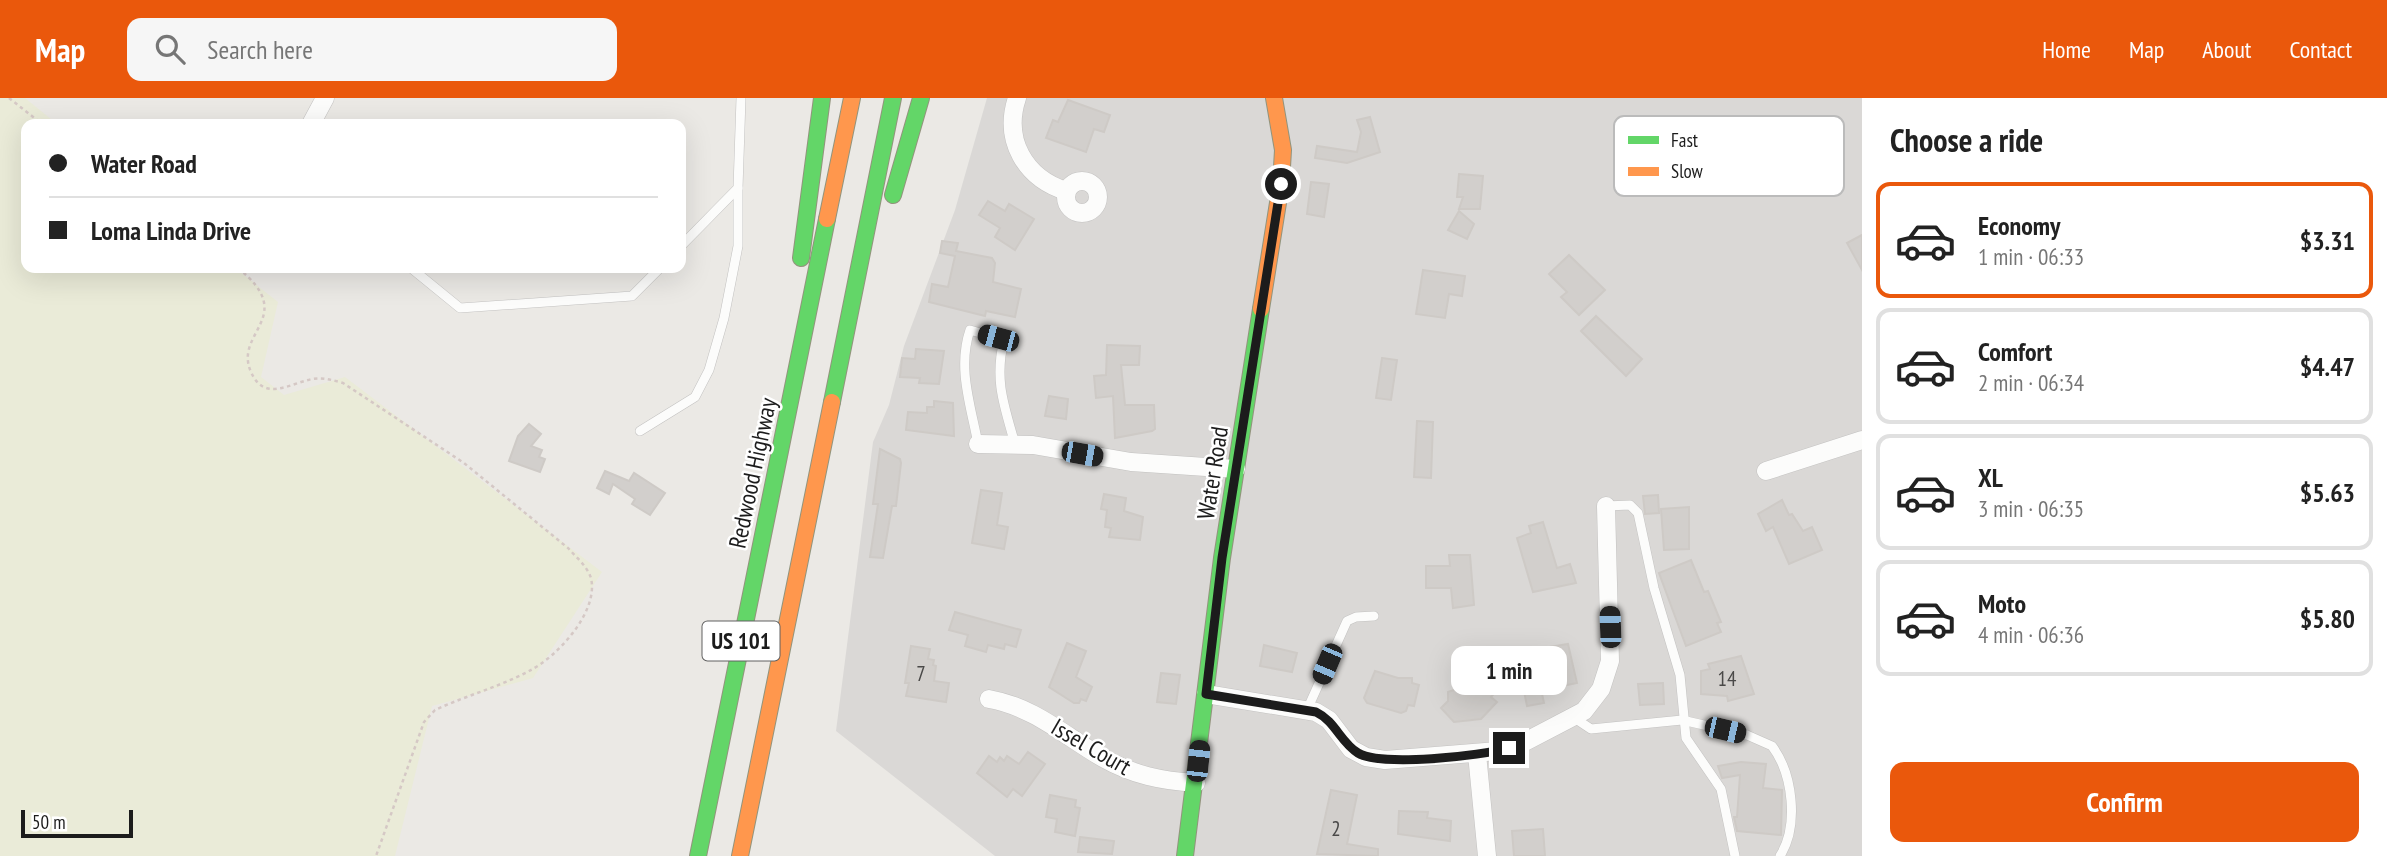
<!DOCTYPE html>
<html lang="en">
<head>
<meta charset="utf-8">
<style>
	body { margin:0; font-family:"PT Sans Narrow",sans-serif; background:#f6f6f6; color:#222; height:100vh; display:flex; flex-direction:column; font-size:26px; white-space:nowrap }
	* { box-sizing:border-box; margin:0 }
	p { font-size:23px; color:#767676 }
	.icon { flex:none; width:38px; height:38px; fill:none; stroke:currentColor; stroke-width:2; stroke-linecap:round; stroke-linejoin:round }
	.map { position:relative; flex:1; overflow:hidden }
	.panel { display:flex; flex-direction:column; background:#fff; width:525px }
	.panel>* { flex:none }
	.banner { position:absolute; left:21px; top:21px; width:665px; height:154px; border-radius:14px; box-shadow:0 7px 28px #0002; display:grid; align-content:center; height:154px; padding:0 28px; background:#fff }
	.scale { position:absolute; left:21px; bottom:18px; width:112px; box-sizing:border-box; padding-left:7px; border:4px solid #1c1c1c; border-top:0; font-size:19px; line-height:24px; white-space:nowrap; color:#1c1c1c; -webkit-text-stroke:5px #fff; paint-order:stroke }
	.end { position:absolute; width:32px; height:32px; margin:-16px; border:9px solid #1c1c1c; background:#fff; box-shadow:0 0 0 4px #fff }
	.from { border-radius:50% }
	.bubble { position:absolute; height:49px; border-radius:14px; background:#fff; box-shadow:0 7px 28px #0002; font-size:23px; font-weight:700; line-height:49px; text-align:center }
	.car { position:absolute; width:21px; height:42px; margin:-21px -10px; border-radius:9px; box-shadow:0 0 5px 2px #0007; background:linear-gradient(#222 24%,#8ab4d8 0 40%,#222 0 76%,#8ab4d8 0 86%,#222 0) }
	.banner b { display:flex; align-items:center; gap:24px; height:66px; font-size:26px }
	.banner b+b { border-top:2px solid #e0e0e0 }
	.banner i { width:18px; height:18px; background:#222 }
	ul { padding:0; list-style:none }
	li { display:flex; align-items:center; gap:21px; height:116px; margin:0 14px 10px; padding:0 14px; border:4px solid #e0e0e0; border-radius:14px }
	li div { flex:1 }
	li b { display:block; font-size:26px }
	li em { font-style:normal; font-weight:700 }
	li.on { border-color:#ea580c }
	li>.icon { width:63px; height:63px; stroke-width:1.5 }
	h2 { padding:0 28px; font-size:32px; line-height:84px }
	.button { display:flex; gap:14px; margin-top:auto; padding:14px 28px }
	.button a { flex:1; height:80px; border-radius:14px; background:#ea580c; color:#fff; font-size:28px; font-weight:700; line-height:80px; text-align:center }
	header { display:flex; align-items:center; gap:42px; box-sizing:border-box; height:98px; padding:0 35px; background:#ea580c; color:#fff }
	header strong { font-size:33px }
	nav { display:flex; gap:38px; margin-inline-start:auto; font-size:24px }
	.search { width:490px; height:63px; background:#f6f6f6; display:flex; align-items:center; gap:18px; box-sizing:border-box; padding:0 24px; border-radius:14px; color:#767676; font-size:26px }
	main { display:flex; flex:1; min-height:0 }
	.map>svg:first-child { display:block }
	.residential { fill:#dad8d6 }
	.farmland { fill:#eaebd8 }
	.building { fill:#d2cfcc; stroke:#cecac6; stroke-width:2 }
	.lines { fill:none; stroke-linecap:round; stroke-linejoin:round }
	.lane-casing { stroke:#c3c2c1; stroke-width:10 }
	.street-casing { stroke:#c3c2c1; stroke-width:19 }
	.fast-casing { stroke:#92947d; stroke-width:18 }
	.slow-casing { stroke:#92947d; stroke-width:18 }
	.path { stroke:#d5c8c5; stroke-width:2.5; stroke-dasharray:3.5 3.5; stroke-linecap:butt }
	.lane { stroke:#fcfcfb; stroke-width:9 }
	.street { stroke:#fcfcfb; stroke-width:18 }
	.fast { stroke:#63d668; stroke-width:16 }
	.slow { stroke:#ff974d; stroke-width:16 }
	.route { stroke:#1c1c1c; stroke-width:9 }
	.labels { text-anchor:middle; stroke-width:5; stroke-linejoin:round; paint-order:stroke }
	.number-label { font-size:21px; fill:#4a4948 }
	.shield { fill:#fff; stroke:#606060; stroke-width:2 }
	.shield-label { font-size:23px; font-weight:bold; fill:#1c1c1c }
	.street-label { font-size:24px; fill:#1c1c1c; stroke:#fff }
	.key { fill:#fff; stroke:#bbb; stroke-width:2 }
	.key-label { font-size:19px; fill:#1c1c1c }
</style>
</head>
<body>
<header>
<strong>Map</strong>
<div class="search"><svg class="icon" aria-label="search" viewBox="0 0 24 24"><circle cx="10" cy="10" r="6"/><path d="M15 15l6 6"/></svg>Search here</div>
<nav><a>Home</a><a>Map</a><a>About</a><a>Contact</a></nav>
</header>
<main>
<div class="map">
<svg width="1862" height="758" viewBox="0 0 1862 758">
	<rect width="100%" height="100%" fill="#ebe9e5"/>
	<polygon class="residential" points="987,0 1862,0 1862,758 995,758 836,633 873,344 889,307 904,248 955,112"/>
	<polygon class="farmland" points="0,0 25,0 57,26 26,26 26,170 235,170 278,204 261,279 284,297 345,279 602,474 533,580 432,608 395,758 0,758"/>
	<g class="building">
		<polygon points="1068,2 1110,17 1104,34 1094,31 1086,54 1046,40 1053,22 1058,24"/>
		<polygon points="1370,19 1380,54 1347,65 1315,60 1317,48 1357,54 1361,34 1357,22"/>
		<polygon points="1459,76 1483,78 1480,111 1459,111 1463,99 1457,99"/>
		<polygon points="1311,84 1329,86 1324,119 1307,116"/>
		<polygon points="988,103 1005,113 1009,106 1034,121 1015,152 995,139 1000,130 979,117"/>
		<polygon points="1459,113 1474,126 1467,141 1448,132"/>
		<polygon points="1862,137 1862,172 1847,145"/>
		<polygon points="942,143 958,145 956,153 992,160 995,165 993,184 1021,191 1015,219 986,213 985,218 929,204 932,186 948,189 955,158 940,155"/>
		<polygon points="1569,157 1605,192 1579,217 1561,199 1567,194 1549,176"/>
		<polygon points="1423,172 1465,178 1462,198 1449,196 1445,220 1416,216"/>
		<polygon points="1596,218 1642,261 1626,278 1581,233"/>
		<polygon points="1107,247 1140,248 1139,267 1121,267 1125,307 1154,307 1155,331 1152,333 1115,340 1113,298 1096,300 1094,278 1106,277"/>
		<polygon points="916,251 944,253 939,286 919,285 920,280 900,279 902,260 915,261"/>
		<polygon points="1382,260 1397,262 1391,302 1376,300"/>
		<polygon points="1049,298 1068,301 1066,321 1045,318"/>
		<polygon points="934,303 953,305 954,338 906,332 908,314 927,315 927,309 934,309"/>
		<polygon points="1417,323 1433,324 1431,380 1414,379"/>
		<polygon points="529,326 541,336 531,348 542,352 539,359 545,361 540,374 509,363 518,338"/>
		<polygon points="880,351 900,361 901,365 896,408 892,408 883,460 870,459 878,406 873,406"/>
		<polygon points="605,373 629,383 634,375 665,395 650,417 632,406 635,401 613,386 609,396 597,390"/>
		<polygon points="981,392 1002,395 997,427 1008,429 1004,451 972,445"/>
		<polygon points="1104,396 1126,400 1124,413 1143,419 1140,442 1109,439 1111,430 1105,429 1107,412 1101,411"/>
		<polygon points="1658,397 1659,415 1645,416 1643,398"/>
		<polygon points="1782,402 1789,417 1792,416 1803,433 1812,429 1822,452 1789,466 1773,429 1766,433 1758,416"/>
		<polygon points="1689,409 1689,451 1664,452 1661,411"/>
		<polygon points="1543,424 1557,470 1570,466 1576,485 1533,494 1517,440 1531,435 1529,428"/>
		<polygon points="1449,457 1470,457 1474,507 1453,510 1451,490 1426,490 1426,468 1450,468"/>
		<polygon points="1691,462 1704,494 1708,493 1721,524 1717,525 1721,534 1686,548 1659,475"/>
		<polygon points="955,514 1021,532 1016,549 1005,546 1004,551 988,547 986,554 965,548 968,537 949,532"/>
		<polygon points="1067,545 1086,553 1076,579 1092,589 1086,603 1081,601 1079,605 1074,605 1049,589"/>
		<polygon points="1568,546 1577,585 1547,591 1537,551"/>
		<polygon points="1264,547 1297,555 1292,574 1260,568"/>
		<polygon points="911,548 930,551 928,561 934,562 933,567 936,568 934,583 949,585 946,604 906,598 909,585 905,585"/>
		<polygon points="1741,558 1754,596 1728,603 1727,598 1701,596 1701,573 1710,571 1708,566"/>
		<polygon points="1375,573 1398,580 1412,580 1412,585 1419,587 1414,608 1408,607 1406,613 1401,615 1367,605 1364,600"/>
		<polygon points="1161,575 1180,577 1176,606 1157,604"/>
		<polygon points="1481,578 1496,593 1491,599 1497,604 1481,621 1454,624 1441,610 1448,603 1448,594 1475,585"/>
		<polygon points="1663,585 1664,606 1640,607 1638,586"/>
		<polygon points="1541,591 1544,605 1527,608 1524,593"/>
		<polygon points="1028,654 1045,666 1022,698 1013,691 1007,699 977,675 989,658 997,664 1000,659 1004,663 1007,658 1019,666"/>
		<polygon points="1741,664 1766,666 1763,690 1782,692 1781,737 1737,733 1734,719 1737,719 1740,677 1722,680 1718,668"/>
		<polygon points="1331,692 1357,697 1347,746 1378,751 1378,758 1317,756"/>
		<polygon points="1050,697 1076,702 1075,709 1080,710 1075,738 1055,734 1057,721 1046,719"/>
		<polygon points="1399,713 1428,714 1427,720 1451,723 1450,743 1398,736"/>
		<polygon points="1543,731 1545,758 1514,758 1512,733"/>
		<polygon points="1080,739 1114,743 1112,756 1078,754"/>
	</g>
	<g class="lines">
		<g class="lane-casing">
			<g id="lane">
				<polyline points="681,148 738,90 741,0"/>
				<polyline points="411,170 460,210 632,198 660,170"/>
				<polyline points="640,333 695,299 709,272 724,220 738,148 738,90"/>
				<path d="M978,346c-7,-38 -21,-76 -8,-114l34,10c-10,40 0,65 11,104"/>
				<polyline points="1606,408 1630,407 1638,415 1654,490 1680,577 1686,640 1721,691 1735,758"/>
				<polyline points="1307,612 1347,523 1356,519 1374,518"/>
				<path d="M1573,619l18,12 91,-9 65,15 25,11c21,28 27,80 8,110"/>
			</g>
		</g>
		<g class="street-casing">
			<g id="street">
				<path d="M1017,0c-14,42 8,80 49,93"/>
				<polyline points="311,26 325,0"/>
				<circle cx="1082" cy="99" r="16"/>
				<polyline points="978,346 1033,347 1131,364 1236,371"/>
				<polyline points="1766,373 1862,342"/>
				<polyline points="1206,596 1316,614 1329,622 1351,651 1366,659 1385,662 1498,653 1517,648 1584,613 1601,591 1610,563 1606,408"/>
				<path d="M989,601c45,8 76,37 114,59 30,17 59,23 93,25"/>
				<polyline points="1477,656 1487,758"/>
			</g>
		</g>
		<g class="fast-casing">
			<g id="fast">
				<polyline points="893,97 921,0"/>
				<polyline points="801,160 822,0"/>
				<polyline points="832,304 893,0"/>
				<polyline points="698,758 827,121"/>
				<polyline points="1185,758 1222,460 1261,211"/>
			</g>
		</g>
		<g class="slow-casing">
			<g id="slow">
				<polyline points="827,121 852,0"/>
				<polyline points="1261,211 1281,86 1283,52 1274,0"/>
				<polyline points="740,758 832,304"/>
			</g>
		</g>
		<g class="path">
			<polyline points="9,0 42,26"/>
			<path d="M238,170c61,49 -5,64 13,104 13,30 38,12 61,7 11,-2 20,1 31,4l121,80 104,85c8,9 19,18 23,30 8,34 -34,79 -62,93 -30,16 -64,25 -94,39l-11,12 -48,134"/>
		</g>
		<use href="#lane" class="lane"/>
		<use href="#street" class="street"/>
		<use href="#fast" class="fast"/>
		<use href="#slow" class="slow"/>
	</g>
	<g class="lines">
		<path class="route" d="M1281,86l-59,374 -16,136 110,18c19,9 25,31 42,41 24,14 122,3 151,-5"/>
	</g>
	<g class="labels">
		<g class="number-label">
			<text x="921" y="583">7</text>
			<text x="1727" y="588">14</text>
			<text x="1336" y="738">2</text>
		</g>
		<rect class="shield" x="702.5" y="523.5" width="77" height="39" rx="5"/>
		<g class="shield-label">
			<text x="741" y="551">US 101</text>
		</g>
		<g class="street-label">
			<text transform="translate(753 375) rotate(-78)" y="8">Redwood Highway</text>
			<text transform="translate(1213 375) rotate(-81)" y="8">Water Road</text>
			<text transform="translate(1091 649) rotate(30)" y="8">Issel Court</text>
		</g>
	</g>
	<rect x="1614" y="18" width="230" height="80" rx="10" class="key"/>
	<rect x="1628" y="38" width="31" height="8" fill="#63d668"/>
	<rect x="1628" y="69" width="31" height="9" fill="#ff974d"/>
	<g class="key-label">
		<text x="1671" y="49">Fast</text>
		<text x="1671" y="80">Slow</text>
	</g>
</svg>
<div class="scale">50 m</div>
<i class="end from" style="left:1281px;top:86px"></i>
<i class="end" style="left:1509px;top:650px"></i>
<div class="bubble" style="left:1451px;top:548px;width:116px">1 min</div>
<i class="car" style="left:998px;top:240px;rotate:285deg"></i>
<i class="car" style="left:1082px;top:356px;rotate:100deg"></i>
<i class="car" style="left:1610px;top:529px;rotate:358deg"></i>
<i class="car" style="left:1327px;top:566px;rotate:203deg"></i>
<i class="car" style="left:1725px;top:632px;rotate:103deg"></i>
<i class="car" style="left:1198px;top:663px;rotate:6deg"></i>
<div class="banner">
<b><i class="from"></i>Water Road</b>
<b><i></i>Loma Linda Drive</b>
</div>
</div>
<section class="panel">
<h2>Choose a ride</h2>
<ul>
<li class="on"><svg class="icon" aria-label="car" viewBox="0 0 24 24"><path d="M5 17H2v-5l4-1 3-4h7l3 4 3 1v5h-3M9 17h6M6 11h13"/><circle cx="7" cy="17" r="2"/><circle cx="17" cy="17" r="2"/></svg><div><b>Economy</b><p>1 min · 06:33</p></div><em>$3.31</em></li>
<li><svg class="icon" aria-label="car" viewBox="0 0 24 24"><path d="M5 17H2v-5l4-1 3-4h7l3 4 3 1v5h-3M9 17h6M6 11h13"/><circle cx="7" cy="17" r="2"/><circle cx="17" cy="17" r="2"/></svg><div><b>Comfort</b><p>2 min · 06:34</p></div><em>$4.47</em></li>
<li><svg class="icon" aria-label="car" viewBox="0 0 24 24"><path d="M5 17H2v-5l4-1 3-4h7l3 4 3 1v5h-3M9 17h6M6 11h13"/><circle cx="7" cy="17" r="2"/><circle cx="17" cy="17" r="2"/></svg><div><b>XL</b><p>3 min · 06:35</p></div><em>$5.63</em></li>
<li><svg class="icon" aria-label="car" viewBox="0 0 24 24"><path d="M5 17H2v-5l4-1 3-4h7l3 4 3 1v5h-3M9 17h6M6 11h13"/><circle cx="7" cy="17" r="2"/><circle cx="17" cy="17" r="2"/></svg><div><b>Moto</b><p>4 min · 06:36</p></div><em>$5.80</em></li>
</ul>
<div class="button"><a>Confirm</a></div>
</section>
</main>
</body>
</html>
